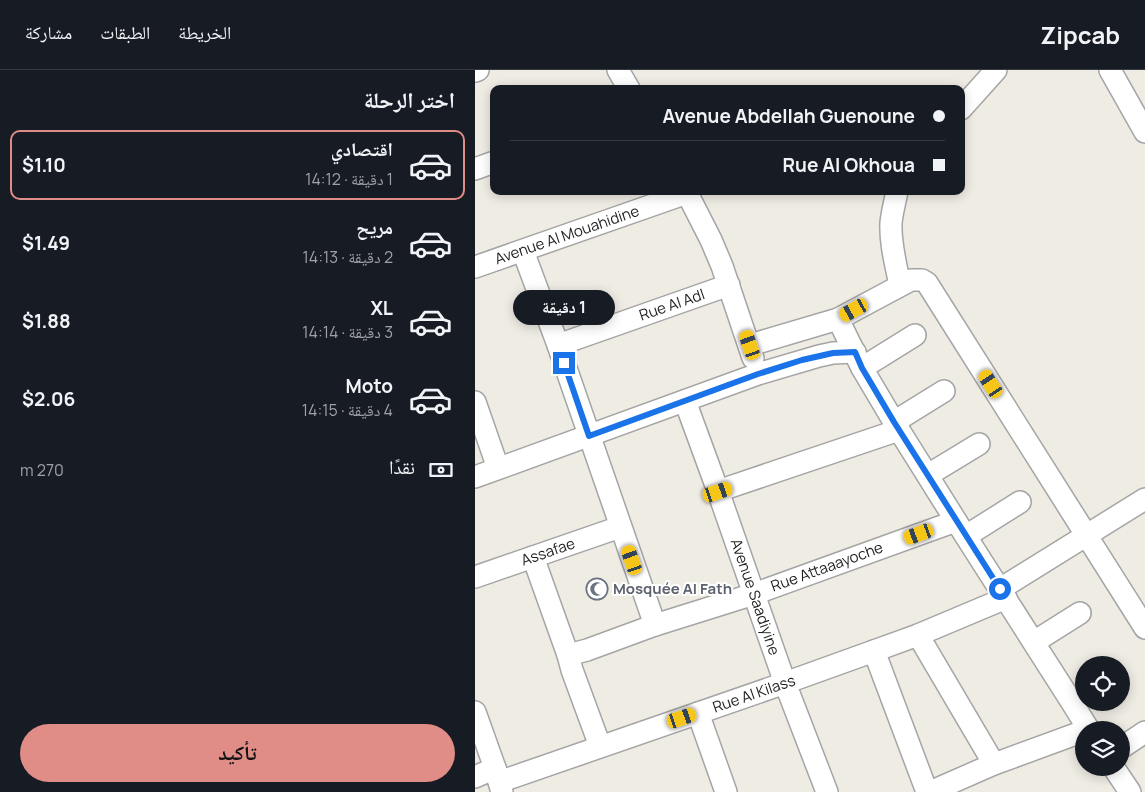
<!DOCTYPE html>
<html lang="ar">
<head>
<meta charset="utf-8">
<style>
	body { margin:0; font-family:Manrope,"Noto Naskh Arabic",sans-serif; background:#20242c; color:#f1f3f6; direction:rtl; height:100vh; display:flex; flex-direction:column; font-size:19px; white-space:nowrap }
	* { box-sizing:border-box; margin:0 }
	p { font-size:16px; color:#9ea1a6 }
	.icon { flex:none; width:28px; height:28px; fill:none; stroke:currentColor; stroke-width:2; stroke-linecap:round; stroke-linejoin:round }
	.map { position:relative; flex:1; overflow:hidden; direction:ltr }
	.panel { display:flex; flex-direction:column; background:#171b24; width:475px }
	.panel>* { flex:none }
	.hud { position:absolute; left:15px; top:15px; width:475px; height:110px; border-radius:10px; box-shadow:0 2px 12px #0003; direction:rtl; display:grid; align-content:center; height:110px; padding:0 20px; background:#171b24 }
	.controls { position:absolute; left:600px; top:586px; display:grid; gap:10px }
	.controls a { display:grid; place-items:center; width:55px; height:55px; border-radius:50%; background:#171b24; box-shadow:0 2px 12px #0003; font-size:25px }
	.end { position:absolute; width:22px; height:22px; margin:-11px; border:6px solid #1a73e8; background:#fff; box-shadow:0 0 0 2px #fff }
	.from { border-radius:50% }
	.bubble { position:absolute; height:35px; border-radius:18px; background:#171b24; box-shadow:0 2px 12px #0003; font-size:16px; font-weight:700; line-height:35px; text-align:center; direction:rtl }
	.car { position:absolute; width:15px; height:30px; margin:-15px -8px; border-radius:6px; box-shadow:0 0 4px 1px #0007; background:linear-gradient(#f5c518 24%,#345 0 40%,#f5c518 0 76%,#345 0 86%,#f5c518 0) }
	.hud b { display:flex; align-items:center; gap:18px; height:48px; font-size:19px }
	.hud b+b { border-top:1px solid #363941 }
	.hud i { width:12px; height:12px; background:#f1f3f6 }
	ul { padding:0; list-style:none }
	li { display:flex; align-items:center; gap:15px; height:70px; margin:0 10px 8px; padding:0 10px; border:2px solid transparent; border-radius:10px }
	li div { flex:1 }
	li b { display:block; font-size:19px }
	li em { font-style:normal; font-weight:700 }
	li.selected { border-color:#e08c87 }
	li>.icon { width:45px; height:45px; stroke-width:1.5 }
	h2 { padding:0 20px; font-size:22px; line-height:60px }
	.pay { display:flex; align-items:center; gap:12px; height:55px; padding:0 20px; font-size:19px }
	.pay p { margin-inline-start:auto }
	.cta { display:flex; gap:10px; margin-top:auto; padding:10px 20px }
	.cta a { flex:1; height:58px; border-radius:30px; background:#e08c87; color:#111; font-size:20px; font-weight:700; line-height:58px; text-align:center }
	header { display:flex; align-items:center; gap:30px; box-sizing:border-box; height:70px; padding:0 25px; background:#171b24; border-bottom:1px solid #363941 }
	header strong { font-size:24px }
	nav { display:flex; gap:28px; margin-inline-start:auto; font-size:18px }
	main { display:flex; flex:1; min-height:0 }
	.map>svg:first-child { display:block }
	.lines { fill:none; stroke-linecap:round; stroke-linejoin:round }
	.minor-casing { stroke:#a5a5a5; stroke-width:24 }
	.minor { stroke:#fff; stroke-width:21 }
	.route { stroke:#1a73e8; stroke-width:6 }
	.labels { text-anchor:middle; stroke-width:4; stroke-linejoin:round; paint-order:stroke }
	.street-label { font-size:15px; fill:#1e1e1e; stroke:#fff }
	.worship-label { font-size:15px; font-weight:bold; fill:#5b616d; stroke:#fff; text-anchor:start }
</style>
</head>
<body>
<header>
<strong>Zipcab</strong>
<nav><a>الخريطة</a><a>الطبقات</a><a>مشاركة</a></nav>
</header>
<main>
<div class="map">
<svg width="670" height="722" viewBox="0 0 670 722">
	<rect width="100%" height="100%" fill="#efece4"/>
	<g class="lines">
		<g class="minor-casing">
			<g id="minor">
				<polyline points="143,0 154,19"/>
				<polyline points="635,0 670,62"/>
				<polyline points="0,1 3,0"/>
				<polyline points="486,39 521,0"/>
				<polyline points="0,99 19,92"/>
				<polyline points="211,121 236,170 247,196 278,288"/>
				<path d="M422,121c-2,11 -5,21 -6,32 -1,21 5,42 9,62"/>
				<polyline points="48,181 83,275 180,555"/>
				<polyline points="0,197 212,123"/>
				<polyline points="363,249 387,298 419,352 481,451 596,631 614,660"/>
				<polyline points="83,275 254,215"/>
				<polyline points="275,275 363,249 436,210 447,210 452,213 670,558"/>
				<polyline points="387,298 440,265"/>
				<polyline points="210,331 243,421 310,613 352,722"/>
				<polyline points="0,332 23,398"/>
				<polyline points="419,352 469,321"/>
				<polyline points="453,405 504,374"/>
				<polyline points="0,407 283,304 344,286 358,283 380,282"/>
				<polyline points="243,421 424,360"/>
				<polyline points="491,466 545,432"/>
				<polyline points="58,487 93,585"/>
				<polyline points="0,507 145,457"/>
				<polyline points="525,519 670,429"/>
				<polyline points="443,565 519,694"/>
				<polyline points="559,572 605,543"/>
				<polyline points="399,581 452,722"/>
				<polyline points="0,642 20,698 27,722"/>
				<polyline points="223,643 251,722"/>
				<polyline points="125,676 97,600 93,585 112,580 180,555 279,524 481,451"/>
				<polyline points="646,678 670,662"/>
				<polyline points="639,698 655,722"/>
				<polyline points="0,707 20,698"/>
				<polyline points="24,712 310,613 399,581 443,565 531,528"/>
				<polyline points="455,722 519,694 609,661"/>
			</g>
		</g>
		<use href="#minor" class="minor"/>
	</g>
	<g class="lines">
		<polyline class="route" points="89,293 114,366 283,304 327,290 358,283 380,282 387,298 419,352 525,519"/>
	</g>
	<defs>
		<g id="mosque-ring" transform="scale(1.125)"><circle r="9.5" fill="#fff" stroke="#6b7280" stroke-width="1.5"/><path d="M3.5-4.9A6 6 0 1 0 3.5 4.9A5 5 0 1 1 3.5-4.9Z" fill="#6b7280"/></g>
	</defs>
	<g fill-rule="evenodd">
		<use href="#mosque-ring" x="122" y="519"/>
	</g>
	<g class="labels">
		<g class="street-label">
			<text transform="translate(92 165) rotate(-19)" y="5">Avenue Al Mouahidine</text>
			<text transform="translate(197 235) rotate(-19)" y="5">Rue Al Adl</text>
			<text transform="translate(73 482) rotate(-19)" y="5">Assafae</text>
			<text transform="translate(352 497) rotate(-20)" y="5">Rue Attaaayoche</text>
			<text transform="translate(280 527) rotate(71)" y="5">Avenue Saadiyine</text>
			<text transform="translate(279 624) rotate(-19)" y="5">Rue Al Kilass</text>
		</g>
		<g class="worship-label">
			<text x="138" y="524">Mosquée Al Fath</text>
		</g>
	</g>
</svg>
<div class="controls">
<a><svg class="icon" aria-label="locate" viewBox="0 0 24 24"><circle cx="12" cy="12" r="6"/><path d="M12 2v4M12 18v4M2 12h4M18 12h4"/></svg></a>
<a><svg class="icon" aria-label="layers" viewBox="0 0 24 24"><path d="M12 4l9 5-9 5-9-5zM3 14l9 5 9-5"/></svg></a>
</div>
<i class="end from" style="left:525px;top:519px"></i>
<i class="end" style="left:89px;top:293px"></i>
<div class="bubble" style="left:38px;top:220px;width:102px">1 دقيقة</div>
<i class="car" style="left:379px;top:240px;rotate:241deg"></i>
<i class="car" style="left:275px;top:275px;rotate:341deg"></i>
<i class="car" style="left:516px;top:314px;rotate:327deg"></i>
<i class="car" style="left:243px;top:422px;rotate:71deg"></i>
<i class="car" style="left:444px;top:464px;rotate:250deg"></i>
<i class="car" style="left:157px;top:490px;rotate:341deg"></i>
<i class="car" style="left:207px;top:648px;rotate:71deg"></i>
<div class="hud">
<b><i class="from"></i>Avenue Abdellah Guenoune</b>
<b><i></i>Rue Al Okhoua</b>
</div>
</div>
<section class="panel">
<h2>اختر الرحلة</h2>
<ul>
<li class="selected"><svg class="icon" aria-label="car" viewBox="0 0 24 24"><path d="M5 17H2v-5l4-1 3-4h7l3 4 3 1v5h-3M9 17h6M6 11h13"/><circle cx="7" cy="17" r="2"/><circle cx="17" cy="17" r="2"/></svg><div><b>اقتصادي</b><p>1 دقيقة · 14:12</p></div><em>$1.10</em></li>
<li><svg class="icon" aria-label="car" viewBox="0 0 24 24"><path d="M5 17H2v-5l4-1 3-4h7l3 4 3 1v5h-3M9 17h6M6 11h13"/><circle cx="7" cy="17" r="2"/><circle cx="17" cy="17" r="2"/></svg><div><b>مريح</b><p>2 دقيقة · 14:13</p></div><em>$1.49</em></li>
<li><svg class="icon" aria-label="car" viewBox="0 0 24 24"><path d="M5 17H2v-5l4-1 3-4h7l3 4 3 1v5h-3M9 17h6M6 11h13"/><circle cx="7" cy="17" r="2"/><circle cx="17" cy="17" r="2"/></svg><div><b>XL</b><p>3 دقيقة · 14:14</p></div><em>$1.88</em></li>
<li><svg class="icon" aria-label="car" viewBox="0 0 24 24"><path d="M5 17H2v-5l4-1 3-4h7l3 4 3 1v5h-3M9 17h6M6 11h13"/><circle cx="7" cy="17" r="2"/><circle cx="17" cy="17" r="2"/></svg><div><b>Moto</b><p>4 دقيقة · 14:15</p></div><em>$2.06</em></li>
</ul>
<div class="pay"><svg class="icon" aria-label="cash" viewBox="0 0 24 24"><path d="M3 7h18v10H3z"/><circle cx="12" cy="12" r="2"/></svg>نقدًا<p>270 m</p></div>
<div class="cta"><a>تأكيد</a></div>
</section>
</main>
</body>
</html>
